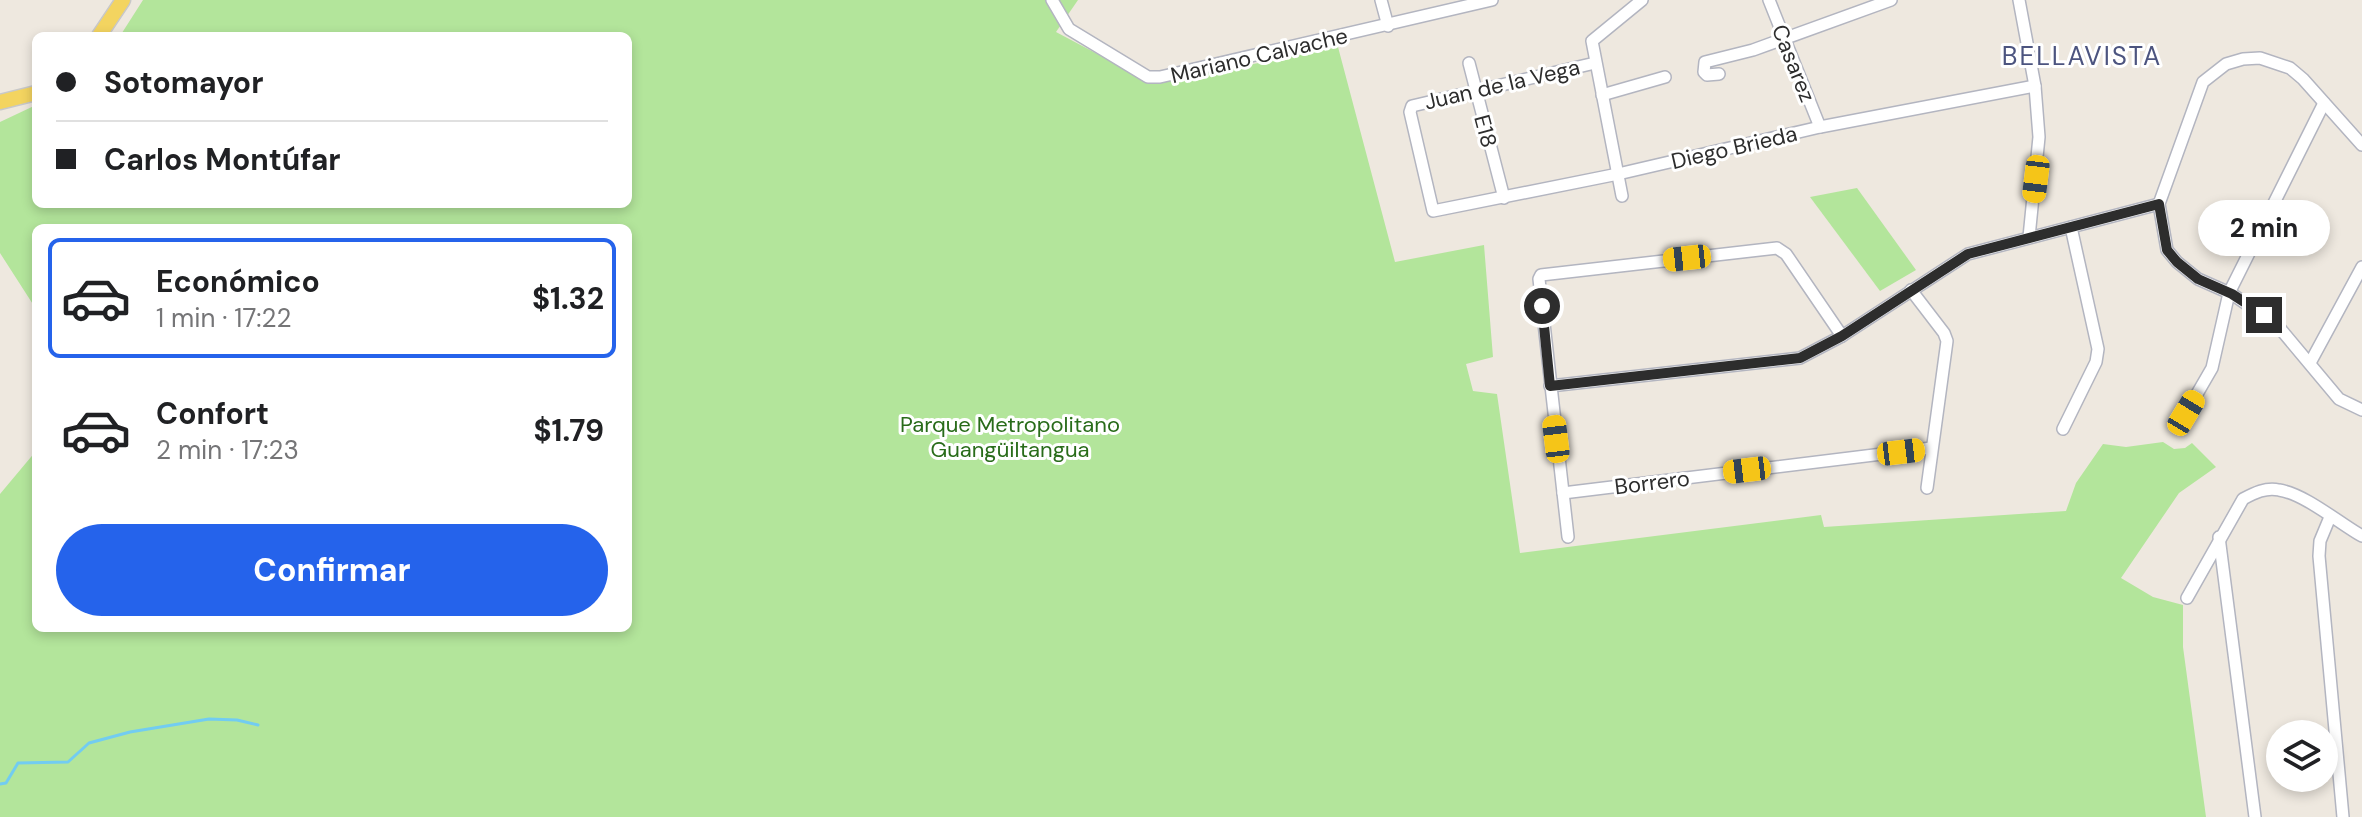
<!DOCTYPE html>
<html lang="es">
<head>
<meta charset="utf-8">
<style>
	body { margin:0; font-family:"DM Sans",sans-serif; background:#f2f2f2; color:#202124; height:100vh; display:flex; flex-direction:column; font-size:30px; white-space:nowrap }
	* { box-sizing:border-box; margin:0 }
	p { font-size:26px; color:#757577 }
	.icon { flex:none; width:44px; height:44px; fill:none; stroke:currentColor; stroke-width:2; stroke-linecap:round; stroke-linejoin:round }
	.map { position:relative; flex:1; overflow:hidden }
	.side { position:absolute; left:32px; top:224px; width:600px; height:408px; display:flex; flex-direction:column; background:#fff; border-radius:12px; box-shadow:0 4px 12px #0003 }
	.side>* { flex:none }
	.top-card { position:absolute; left:32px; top:32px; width:600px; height:176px; border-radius:12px; box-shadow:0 4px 12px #0003; display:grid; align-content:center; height:176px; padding:0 24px; background:#fff }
	.tools { position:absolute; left:2266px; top:720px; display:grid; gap:16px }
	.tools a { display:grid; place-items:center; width:72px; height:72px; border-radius:50%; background:#fff; box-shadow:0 4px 12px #0003; font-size:40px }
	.end { position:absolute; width:36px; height:36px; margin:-18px; border:10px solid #2d2d2d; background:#fff; box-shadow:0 0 0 4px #fff }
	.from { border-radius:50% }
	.bubble { position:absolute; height:56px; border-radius:28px; background:#fff; box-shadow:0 4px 12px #0003; font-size:26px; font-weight:700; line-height:56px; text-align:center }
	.car { position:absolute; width:24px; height:48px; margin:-24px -12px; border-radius:10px; box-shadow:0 0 6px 2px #0007; background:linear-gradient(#f5c518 24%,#345 0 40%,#f5c518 0 76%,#345 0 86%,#f5c518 0) }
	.top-card b { display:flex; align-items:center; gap:28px; height:76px; font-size:30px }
	.top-card b+b { border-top:2px solid #e0e0e0 }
	.top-card i { width:20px; height:20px; background:#202124 }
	ul { padding:14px 0 0; list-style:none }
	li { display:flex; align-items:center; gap:24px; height:120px; margin:0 16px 12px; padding:0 8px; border:4px solid transparent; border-radius:12px }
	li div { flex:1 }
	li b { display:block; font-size:30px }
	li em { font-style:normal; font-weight:700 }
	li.on { border-color:#2563eb }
	li>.icon { width:72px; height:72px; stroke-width:1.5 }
	.primary-button { display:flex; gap:16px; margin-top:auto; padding:16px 24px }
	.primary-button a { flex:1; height:92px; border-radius:48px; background:#2563eb; color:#fff; font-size:32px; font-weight:700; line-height:92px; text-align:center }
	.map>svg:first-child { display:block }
	.green { fill:#b3e59b }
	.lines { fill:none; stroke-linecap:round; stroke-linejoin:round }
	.stream { stroke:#72ccf1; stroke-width:3 }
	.minor-casing { stroke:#b3b5c0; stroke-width:14 }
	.major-casing { stroke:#c8c8c8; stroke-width:17 }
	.minor { stroke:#fff; stroke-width:11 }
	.major { stroke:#f3d460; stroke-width:14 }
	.route { stroke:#2d2d2d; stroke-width:10 }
	.labels { text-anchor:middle; stroke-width:6; stroke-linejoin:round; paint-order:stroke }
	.street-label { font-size:22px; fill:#2d2d2d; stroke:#fff }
	.park-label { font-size:22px; fill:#296c1a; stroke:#fff }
	.quarter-label { font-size:26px; letter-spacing:2px; fill:#4c547f; stroke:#fff }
</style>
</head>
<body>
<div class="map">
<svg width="2362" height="817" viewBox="0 0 2362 817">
	<rect width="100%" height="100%" fill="#eee8df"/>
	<g class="green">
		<polygon points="143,0 1078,0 1056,32 1154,84 1338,47 1395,262 1484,245 1493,357 1466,364 1473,391 1497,394 1520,553 1821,515 1824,527 2066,511 2076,483 2103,444 2126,447 2163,442 2174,449 2185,448 2192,443 2216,467 2179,493 2121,578 2153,597 2183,605 2183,647 2206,817 0,817 0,494 36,451 36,628 628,628 628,228 36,228 36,309 0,253 0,122 36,105 36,204 628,204 628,36 120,36"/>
		<polygon points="1857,188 1916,270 1880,291 1810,197"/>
	</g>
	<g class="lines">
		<polyline class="stream" points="0,784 6,783 18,763 68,762 89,743 130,732 209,719 237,720 258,725"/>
		<g class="minor-casing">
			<g id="minor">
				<polyline points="1052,0 1069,29 1148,77 1160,77 1492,0"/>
				<polyline points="1381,0 1388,26"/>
				<polyline points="1769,0 1820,127"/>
				<polyline points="2019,0 2035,86 2039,137 2029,237"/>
				<polyline points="1469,63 1504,198"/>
				<polyline points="1595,63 1412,106 1410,112 1433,211 1618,174 1820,127 2035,86"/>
				<polyline points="1719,74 1707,75 1704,72 1705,62 1753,50 1891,0"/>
				<polyline points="1602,95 1665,77"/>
				<polyline points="2362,145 2303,79 2290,68 2260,58 2243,59 2226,64 2203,82 2159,204 2167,250 2177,262 2198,279 2232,294 2278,326 2339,399 2362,410"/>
				<polyline points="1622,196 1592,41 1642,0"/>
				<polyline points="1911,290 1944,333 1947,341 1927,488"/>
				<polyline points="2310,363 2362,267"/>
				<polyline points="1550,386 1800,358 1842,336 1968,254 2159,204"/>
				<polyline points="2181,428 2186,413 2212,368 2229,293 2324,103"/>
				<polyline points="2063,429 2096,362 2098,349 2071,227"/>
				<polyline points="1563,493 1931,448"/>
				<polyline points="2330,517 2320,541 2319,556 2343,817"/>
				<polyline points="1568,537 1539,279 1541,275 1777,248 1786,254 1842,336"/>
				<polyline points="2219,537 2255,817"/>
				<path d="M2187,598l56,-99c11,-6 23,-12 36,-9 26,4 60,33 83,46"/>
			</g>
		</g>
		<g class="major-casing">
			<g id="major">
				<polyline points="99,36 123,0"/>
				<polyline points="0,102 36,93"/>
			</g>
		</g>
		<use href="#minor" class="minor"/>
		<use href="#major" class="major"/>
	</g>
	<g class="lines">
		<polyline class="route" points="1542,306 1550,386 1800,358 1842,336 1968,254 2159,204 2167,250 2177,262 2198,279 2232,294 2264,315"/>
	</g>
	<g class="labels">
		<g class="street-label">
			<text transform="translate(1259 55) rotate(-13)" y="8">Mariano Calvache</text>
			<text transform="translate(1794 63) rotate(68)" y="8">Casarez</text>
			<text transform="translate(1502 84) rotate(-13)" y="8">Juan de la Vega</text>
			<text transform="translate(1486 131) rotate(75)" y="8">E18</text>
			<text transform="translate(1734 147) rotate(-13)" y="8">Diego Brieda</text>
			<text transform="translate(1652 482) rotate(-7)" y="8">Borrero</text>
		</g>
		<g class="park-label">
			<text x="1010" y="432">Parque Metropolitano<tspan x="1010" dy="25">Guangüiltangua</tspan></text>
		</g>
		<g class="quarter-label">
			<text x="2082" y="65">BELLAVISTA</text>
		</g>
	</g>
</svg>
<div class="tools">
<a><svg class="icon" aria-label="layers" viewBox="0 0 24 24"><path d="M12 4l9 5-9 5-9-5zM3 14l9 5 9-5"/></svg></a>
</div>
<i class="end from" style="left:1542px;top:306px"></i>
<i class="end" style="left:2264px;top:315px"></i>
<div class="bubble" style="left:2198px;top:200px;width:132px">2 min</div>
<i class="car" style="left:2036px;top:179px;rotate:187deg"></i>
<i class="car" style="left:1687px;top:258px;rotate:264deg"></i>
<i class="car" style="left:2186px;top:413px;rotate:31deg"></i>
<i class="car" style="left:1556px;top:439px;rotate:353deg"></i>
<i class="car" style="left:1901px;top:452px;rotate:83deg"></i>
<i class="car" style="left:1747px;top:470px;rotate:263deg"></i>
<div class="top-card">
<b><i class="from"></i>Sotomayor</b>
<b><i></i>Carlos Montúfar</b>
</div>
<section class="side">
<ul>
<li class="on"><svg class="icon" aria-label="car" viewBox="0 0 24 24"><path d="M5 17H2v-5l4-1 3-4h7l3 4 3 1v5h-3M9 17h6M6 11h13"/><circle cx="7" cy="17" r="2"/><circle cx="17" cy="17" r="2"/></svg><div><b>Económico</b><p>1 min · 17:22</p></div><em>$1.32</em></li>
<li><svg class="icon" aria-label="car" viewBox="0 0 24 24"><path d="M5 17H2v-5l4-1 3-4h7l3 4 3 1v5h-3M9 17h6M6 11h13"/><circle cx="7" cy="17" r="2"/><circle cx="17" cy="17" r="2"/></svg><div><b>Confort</b><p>2 min · 17:23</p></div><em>$1.79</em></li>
</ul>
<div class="primary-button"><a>Confirmar</a></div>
</section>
</div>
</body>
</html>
